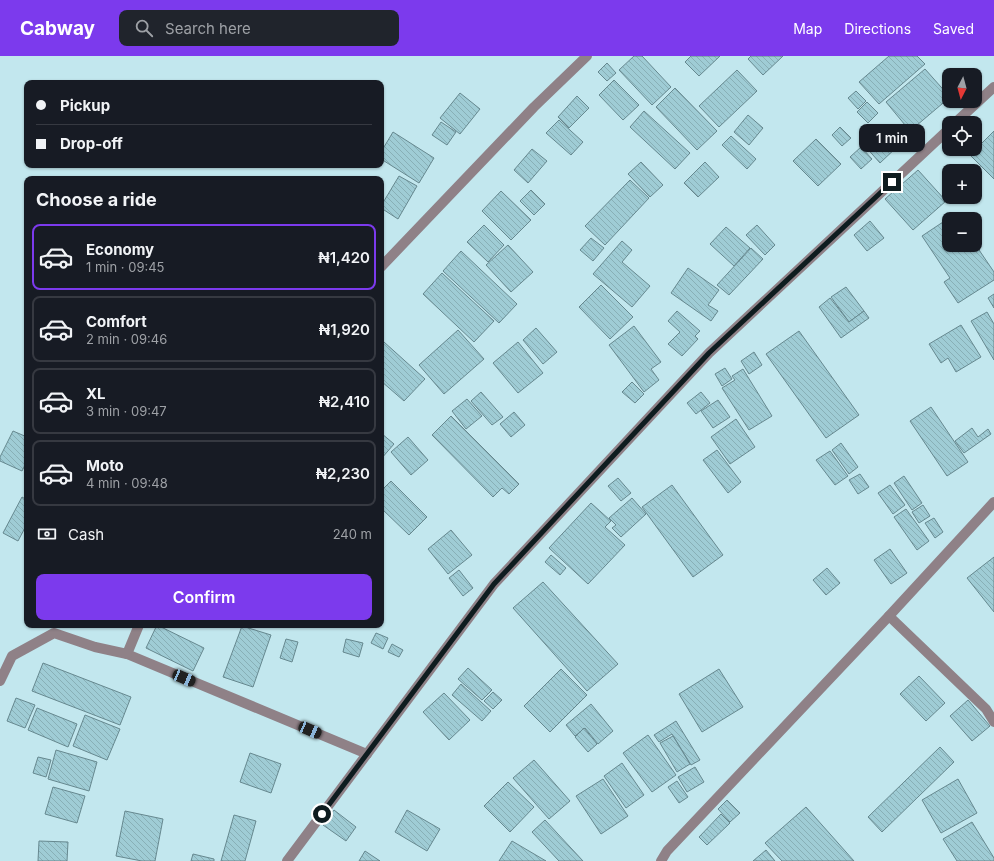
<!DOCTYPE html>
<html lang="en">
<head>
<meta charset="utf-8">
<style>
	body { margin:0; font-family:Inter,sans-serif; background:#20242c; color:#f1f3f6; height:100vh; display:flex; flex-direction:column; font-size:15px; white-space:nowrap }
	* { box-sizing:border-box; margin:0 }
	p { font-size:13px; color:#9ea1a6 }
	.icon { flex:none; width:22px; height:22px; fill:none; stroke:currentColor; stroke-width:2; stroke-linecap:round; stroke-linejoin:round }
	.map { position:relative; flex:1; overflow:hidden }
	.details { position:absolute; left:24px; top:120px; width:360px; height:452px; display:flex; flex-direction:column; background:#171b24; border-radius:8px; box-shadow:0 1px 3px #0004 }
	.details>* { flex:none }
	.hud { position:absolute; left:24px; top:24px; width:360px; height:88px; border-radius:8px; box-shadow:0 1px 3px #0004; display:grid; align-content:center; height:88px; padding:0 12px; background:#171b24 }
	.needle { width:26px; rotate:186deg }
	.controls { position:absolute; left:942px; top:12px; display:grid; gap:8px }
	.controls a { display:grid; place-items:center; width:40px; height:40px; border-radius:8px; background:#171b24; box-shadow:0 1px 3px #0004; font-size:20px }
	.end { position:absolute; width:18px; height:18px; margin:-9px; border:5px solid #0e1c1f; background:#fff; box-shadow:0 0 0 2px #fff }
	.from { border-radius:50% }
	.bubble { position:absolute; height:28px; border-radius:8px; background:#171b24; box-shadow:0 1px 3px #0004; font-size:13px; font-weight:600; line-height:28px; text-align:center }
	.car { position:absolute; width:12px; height:24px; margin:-12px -6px; border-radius:5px; box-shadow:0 0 3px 1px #0007; background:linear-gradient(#222 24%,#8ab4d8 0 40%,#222 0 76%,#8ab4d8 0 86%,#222 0) }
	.hud b { display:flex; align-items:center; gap:14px; height:38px; font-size:15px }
	.hud b+b { border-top:1px solid #363941 }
	.hud i { width:10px; height:10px; background:#f1f3f6 }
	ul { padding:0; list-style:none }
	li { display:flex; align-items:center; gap:12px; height:66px; margin:0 8px 6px; padding:0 4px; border:2px solid #363941; border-radius:8px }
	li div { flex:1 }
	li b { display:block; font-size:15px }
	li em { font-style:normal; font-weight:600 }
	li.on { border-color:#7c3aed }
	li>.icon { width:36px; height:36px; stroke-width:1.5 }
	h2 { padding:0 12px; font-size:18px; line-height:48px }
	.pay { display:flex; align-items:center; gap:10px; height:44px; padding:0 12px; font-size:15px }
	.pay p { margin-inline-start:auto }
	.action { display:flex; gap:8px; margin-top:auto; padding:8px 12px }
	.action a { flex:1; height:46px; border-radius:8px; background:#7c3aed; color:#fff; font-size:16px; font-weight:600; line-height:46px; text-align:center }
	header { display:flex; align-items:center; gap:24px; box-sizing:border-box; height:56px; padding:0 20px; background:#7c3aed; color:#fff }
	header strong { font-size:19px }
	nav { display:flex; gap:22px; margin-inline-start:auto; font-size:14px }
	.search { width:280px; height:36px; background:#20242c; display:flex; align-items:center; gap:10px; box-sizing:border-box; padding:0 14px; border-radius:8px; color:#9ea1a6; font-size:15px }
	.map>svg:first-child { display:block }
	.building { fill:url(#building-back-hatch); stroke:#66888f }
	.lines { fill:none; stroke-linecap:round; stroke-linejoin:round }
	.street { stroke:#8f8187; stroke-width:10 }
	.route { stroke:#0e1c1f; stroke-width:5 }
</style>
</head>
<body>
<header>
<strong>Cabway</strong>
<div class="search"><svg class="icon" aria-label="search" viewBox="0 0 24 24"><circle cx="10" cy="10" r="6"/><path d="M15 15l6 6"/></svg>Search here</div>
<nav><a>Map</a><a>Directions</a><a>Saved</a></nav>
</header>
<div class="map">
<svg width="994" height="805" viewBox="0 0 994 805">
	<defs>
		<pattern id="building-back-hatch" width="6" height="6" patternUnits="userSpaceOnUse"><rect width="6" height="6" fill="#9fccd5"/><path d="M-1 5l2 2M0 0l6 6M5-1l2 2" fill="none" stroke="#88afb6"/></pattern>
	</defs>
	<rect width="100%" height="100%" fill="#c2e7ee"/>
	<g class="building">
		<polygon points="634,0 642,0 671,31 652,49 619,14"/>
		<polygon points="691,0 720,0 699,20 685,6"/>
		<polygon points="751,0 783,0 763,19 748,3"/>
		<polygon points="889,0 917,0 925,8 879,48 859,26"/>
		<polygon points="607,7 616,17 607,25 598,16"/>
		<polygon points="925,13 949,40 949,42 910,75 886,46"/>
		<polygon points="737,14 757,35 719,71 699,50"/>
		<polygon points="614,24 639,49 623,64 599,39"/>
		<polygon points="675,32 717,75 697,94 656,51"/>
		<polygon points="856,35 866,45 858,53 848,42"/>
		<polygon points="460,37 480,53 460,78 440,62"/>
		<polygon points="577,40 589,52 569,72 558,61"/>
		<polygon points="867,46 878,57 868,67 857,56"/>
		<polygon points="644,55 690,97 675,113 630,71"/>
		<polygon points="748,59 763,72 749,89 734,76"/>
		<polygon points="559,64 583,86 571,99 546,77"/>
		<polygon points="441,66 456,76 447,89 432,79"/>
		<polygon points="840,71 851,82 842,90 832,79"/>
		<polygon points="883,73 899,89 880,107 865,90"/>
		<polygon points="994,75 994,123 970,99"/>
		<polygon points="393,76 434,102 419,127 381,103 381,96"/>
		<polygon points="731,80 756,103 747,113 722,89"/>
		<polygon points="816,83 841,108 818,130 793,105"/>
		<polygon points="861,91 872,103 861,113 850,101"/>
		<polygon points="532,93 547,105 528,127 514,114"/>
		<polygon points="641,106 663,129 650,141 628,118"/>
		<polygon points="705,106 719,121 698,141 684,127"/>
		<polygon points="918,114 946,145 913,174 885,143"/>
		<polygon points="399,120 417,130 398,163 381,152 381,150"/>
		<polygon points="630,124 649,142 605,189 585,170"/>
		<polygon points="531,134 545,148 534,159 520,145"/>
		<polygon points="501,135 531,164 511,184 482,155"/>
		<polygon points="955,158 958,163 949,163 949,189 975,189 975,188 994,216 994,224 958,247 944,226 950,222 922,180"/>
		<polygon points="870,165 884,182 867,195 854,179"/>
		<polygon points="484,169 504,189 488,206 467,186"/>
		<polygon points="757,169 775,189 765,199 746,179"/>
		<polygon points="726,171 750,192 734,210 710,188"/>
		<polygon points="591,182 604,192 593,205 580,194"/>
		<polygon points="622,185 632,194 622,206 650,230 632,251 593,218"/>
		<polygon points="508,189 533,216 511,236 486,209"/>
		<polygon points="751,192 763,203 729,239 717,229"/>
		<polygon points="461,195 517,248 499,267 443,215"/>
		<polygon points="688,212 719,234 708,249 718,255 711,265 671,237"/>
		<polygon points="442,217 494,265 474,286 423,238"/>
		<polygon points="601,229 633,261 610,283 579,251"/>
		<polygon points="846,231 864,255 849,266 831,241"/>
		<polygon points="994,238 994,252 988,242"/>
		<polygon points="830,242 849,266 864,255 869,262 841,282 819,251"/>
		<polygon points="677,255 700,275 695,280 698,283 682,300 668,288 680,276 668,265"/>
		<polygon points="987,256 994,268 994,304 971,265"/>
		<polygon points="961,269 981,301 956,316 948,302 941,307 929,288"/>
		<polygon points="634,270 661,306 651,313 659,324 644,336 609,289"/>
		<polygon points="536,272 557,296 543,308 523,284"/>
		<polygon points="458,274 484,303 444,338 419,309"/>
		<polygon points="799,275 859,359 826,382 766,298"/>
		<polygon points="384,286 425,323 404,345 381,325 381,289"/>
		<polygon points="518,286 543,317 518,337 493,307"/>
		<polygon points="754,296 762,309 749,318 741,305"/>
		<polygon points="725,312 732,323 722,330 715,318"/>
		<polygon points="743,313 772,360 749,374 722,332 735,324 732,320"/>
		<polygon points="632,326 644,338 635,347 622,336"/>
		<polygon points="481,336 503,361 492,369 471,345"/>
		<polygon points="701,336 710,347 696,358 687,347"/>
		<polygon points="467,343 482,360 466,373 452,355"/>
		<polygon points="718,344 730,361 713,372 701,355"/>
		<polygon points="931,351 968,406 947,420 910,365"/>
		<polygon points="514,356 525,369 511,381 500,368"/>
		<polygon points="451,360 519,428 509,438 502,432 493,441 432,379"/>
		<polygon points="736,363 755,391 730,408 711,381"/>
		<polygon points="972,372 978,381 988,373 991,378 964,397 955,385"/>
		<polygon points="13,375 27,381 27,405 22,415 0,405 0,401"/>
		<polygon points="381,377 394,388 381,403"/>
		<polygon points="408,381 428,404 411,419 391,396"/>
		<polygon points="841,387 858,411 849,418 832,394"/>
		<polygon points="717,394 741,426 728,437 703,404"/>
		<polygon points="830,395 848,420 835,429 816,404"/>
		<polygon points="860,418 869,431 858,438 849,424"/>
		<polygon points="904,420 922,447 912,454 894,427"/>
		<polygon points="618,422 631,437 621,445 608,430"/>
		<polygon points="391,425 427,461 409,479 381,452 381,435"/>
		<polygon points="672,429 723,499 693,521 642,451"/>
		<polygon points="890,429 905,449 893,458 878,437"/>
		<polygon points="22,441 27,444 27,468 18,485 3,477"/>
		<polygon points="632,442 646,458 621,481 612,472 616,469 609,462"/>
		<polygon points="591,447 611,465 605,471 625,489 588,528 549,492"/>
		<polygon points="923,449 930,460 919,467 912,456"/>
		<polygon points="906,453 929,485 917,494 894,461"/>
		<polygon points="934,462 943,476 935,482 925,467"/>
		<polygon points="451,474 472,499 448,518 428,493"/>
		<polygon points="890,493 907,517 891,528 874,504"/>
		<polygon points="551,499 566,512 560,519 545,506"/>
		<polygon points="994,501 994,556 967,522"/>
		<polygon points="827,512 840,527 826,539 813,524"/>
		<polygon points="459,514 473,532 463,540 449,522"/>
		<polygon points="543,526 618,608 587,635 513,552"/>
		<polygon points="157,569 204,592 193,615 146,592"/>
		<polygon points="242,570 271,579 253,631 223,621"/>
		<polygon points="376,577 388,582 383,593 371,587"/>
		<polygon points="286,583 298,586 292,606 280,602"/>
		<polygon points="346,583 363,587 359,601 343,596"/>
		<polygon points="392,588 403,594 399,601 388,596"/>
		<polygon points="43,607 131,641 120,669 32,635"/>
		<polygon points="468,612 492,634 482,644 458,623"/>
		<polygon points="561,613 587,639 550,676 524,650"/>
		<polygon points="719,613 743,651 702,676 679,638"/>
		<polygon points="919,620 945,647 926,665 900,638"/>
		<polygon points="461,628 491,655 482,665 452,639"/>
		<polygon points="493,636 502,644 493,653 484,645"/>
		<polygon points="444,637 470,664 449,684 423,656"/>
		<polygon points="16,642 35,649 25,672 7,665"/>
		<polygon points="968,644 990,670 972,685 950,660"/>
		<polygon points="591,648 613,675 598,688 585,672 575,680 566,669"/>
		<polygon points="37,652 77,668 68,691 28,674"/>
		<polygon points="85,659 120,673 107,704 73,690"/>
		<polygon points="676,665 700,704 691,709 672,678 659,686 654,679"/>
		<polygon points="584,672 597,688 588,696 575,681"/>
		<polygon points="648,679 676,719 652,736 623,697"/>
		<polygon points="673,680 690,708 677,716 660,687"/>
		<polygon points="940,691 954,706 882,776 868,761"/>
		<polygon points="56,694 97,706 89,735 48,723"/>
		<polygon points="250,697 281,708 271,737 240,726"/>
		<polygon points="38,701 51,704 46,721 33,717"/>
		<polygon points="534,704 570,745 549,763 513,722"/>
		<polygon points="622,707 644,739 626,752 604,720"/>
		<polygon points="695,711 704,726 687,736 678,721"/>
		<polygon points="603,723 628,760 601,778 576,740"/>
		<polygon points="958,723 977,757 941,777 922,744"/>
		<polygon points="677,725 688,741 679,747 668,731"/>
		<polygon points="508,726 534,751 510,776 484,750"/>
		<polygon points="53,731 85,740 77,767 45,758"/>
		<polygon points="727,744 740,757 730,766 718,753"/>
		<polygon points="806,751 854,805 782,805 765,787"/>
		<polygon points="334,754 356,771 346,785 323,769"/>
		<polygon points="407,754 440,773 427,795 395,776"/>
		<polygon points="125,755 163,763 155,805 142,805 116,800"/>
		<polygon points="721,758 730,767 707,789 699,781"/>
		<polygon points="234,759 256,765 245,805 221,805"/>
		<polygon points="545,764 583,805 559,805 532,776"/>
		<polygon points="972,766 994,802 994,805 957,805 943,783"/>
		<polygon points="39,785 68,786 67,805 38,805"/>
		<polygon points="512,785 546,805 499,805"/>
		<polygon points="766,794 775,805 753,805"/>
		<polygon points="365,795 380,805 359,805"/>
		<polygon points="193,798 214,803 214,805 191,805"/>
	</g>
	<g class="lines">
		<g class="street">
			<polyline points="955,67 994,31"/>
			<polyline points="381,211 534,51 587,0"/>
			<polyline points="889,560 986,653 994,666"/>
			<polyline points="139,569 127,598 367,698"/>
			<polyline points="0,625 12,600 54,577 95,591 127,598"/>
			<polyline points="287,805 494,528 709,297 949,73"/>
			<polyline points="661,805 667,795 889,560 994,446"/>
		</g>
	</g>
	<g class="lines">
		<polyline class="route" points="322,758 494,528 709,297 892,126"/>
	</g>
</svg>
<div class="controls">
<a><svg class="needle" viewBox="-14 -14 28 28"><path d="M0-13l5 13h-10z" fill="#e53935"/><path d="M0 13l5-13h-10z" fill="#9ea1a6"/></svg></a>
<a><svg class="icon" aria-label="locate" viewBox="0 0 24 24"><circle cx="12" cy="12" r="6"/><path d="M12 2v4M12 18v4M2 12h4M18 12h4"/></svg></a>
<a>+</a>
<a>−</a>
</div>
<i class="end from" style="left:322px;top:758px"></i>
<i class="end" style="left:892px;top:126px"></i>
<div class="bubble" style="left:859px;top:68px;width:66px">1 min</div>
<i class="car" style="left:184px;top:622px;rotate:113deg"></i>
<i class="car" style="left:310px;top:674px;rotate:113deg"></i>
<div class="hud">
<b><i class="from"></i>Pickup</b>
<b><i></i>Drop-off</b>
</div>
<section class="details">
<h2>Choose a ride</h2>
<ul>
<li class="on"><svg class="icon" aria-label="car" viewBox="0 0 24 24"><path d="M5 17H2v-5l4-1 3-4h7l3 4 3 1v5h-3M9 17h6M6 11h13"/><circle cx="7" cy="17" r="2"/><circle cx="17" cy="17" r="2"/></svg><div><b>Economy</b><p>1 min · 09:45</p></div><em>₦1,420</em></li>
<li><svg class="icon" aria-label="car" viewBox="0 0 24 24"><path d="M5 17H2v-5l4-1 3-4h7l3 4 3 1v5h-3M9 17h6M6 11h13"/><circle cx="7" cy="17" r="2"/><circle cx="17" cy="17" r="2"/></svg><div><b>Comfort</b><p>2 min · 09:46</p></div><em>₦1,920</em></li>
<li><svg class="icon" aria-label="car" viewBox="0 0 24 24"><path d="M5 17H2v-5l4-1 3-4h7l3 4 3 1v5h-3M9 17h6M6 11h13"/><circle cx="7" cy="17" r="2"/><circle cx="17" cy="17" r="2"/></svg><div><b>XL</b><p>3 min · 09:47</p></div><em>₦2,410</em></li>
<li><svg class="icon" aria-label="car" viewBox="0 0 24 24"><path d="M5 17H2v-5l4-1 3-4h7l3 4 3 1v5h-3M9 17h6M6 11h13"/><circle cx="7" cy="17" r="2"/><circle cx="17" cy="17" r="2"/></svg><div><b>Moto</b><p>4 min · 09:48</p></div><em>₦2,230</em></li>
</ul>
<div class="pay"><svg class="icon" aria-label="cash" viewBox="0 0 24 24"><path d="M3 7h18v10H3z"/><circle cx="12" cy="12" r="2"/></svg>Cash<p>240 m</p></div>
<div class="action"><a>Confirm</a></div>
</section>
</div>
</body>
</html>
